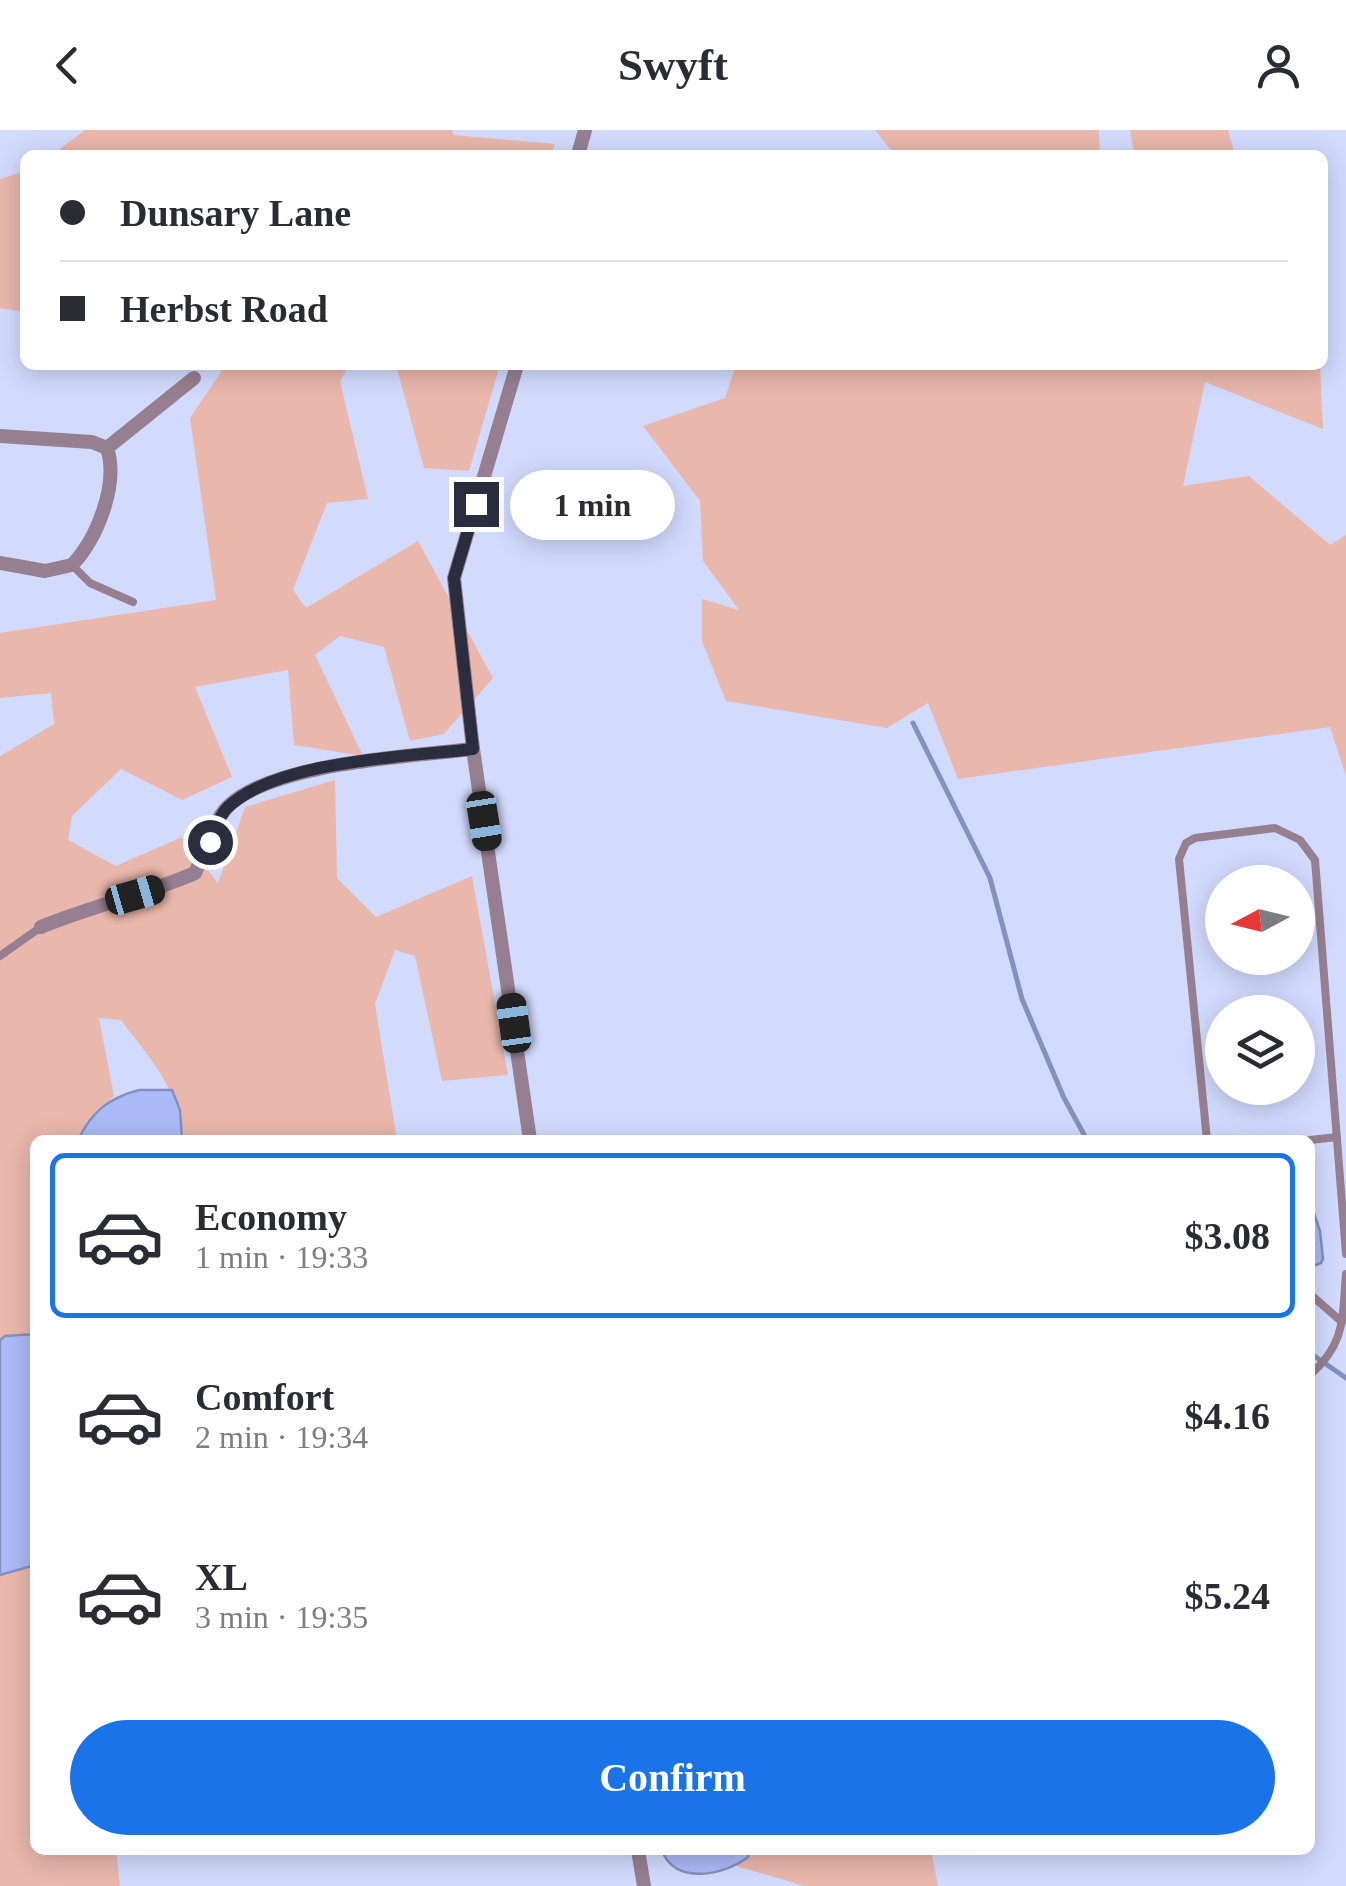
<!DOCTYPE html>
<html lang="en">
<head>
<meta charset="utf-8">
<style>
	body { margin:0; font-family:"Times New Roman",serif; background:#f2f2f3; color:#2b2b33; height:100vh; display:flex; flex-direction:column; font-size:38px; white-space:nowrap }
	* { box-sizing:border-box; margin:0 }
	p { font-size:32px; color:#7c7c81 }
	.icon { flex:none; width:55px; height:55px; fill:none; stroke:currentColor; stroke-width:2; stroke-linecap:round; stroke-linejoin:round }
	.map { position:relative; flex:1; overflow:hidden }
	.drawer { position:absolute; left:30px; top:1005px; width:1285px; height:720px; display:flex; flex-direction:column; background:#fff; border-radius:15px; box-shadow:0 5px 25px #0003 }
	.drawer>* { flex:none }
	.top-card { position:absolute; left:20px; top:20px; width:1308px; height:220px; border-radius:15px; box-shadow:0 5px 25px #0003; display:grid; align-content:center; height:220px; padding:0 40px; background:#fff }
	.needle { width:65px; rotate:263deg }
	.fabs { position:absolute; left:1205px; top:735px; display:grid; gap:20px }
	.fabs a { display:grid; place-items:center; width:110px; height:110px; border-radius:50%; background:#fff; box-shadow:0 5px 25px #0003; font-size:50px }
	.end { position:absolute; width:45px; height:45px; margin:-22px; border:12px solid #292d3d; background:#fff; box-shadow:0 0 0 5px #fff }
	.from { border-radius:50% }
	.bubble { position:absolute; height:70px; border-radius:35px; background:#fff; box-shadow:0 5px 25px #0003; font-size:32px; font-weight:700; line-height:70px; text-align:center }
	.car { position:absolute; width:30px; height:60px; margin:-30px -15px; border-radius:12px; box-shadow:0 0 8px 2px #0007; background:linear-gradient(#222 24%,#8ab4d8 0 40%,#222 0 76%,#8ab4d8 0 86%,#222 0) }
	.top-card b { display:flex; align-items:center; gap:35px; height:95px; font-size:38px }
	.top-card b+b { border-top:2px solid #e1e1e2 }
	.top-card i { width:25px; height:25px; background:#2b2b33 }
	ul { padding:18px 0 0; list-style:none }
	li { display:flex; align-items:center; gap:30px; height:165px; margin:0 20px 15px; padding:0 20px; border:5px solid transparent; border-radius:15px }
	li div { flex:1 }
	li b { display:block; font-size:38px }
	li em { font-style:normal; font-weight:700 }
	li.active { border-color:#1a73e8 }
	li>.icon { width:90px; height:90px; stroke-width:1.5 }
	.cta { display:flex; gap:20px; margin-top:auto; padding:20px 40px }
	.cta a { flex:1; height:115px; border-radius:60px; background:#1a73e8; color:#fff; font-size:40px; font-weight:700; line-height:115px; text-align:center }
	header { display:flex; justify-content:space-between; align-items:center; height:130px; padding:0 40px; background:#fff; font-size:45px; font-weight:700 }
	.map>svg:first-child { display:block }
	.green { fill:#e9b7ac }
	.water { fill:#abbaf6; stroke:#8490be; stroke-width:2.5 }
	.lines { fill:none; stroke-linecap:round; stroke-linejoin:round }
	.stream { stroke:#8490be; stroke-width:5 }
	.service { stroke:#977f92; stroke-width:8 }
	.minor { stroke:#977f92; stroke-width:14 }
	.route { stroke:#292d3d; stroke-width:12 }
</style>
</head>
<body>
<header><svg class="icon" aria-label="back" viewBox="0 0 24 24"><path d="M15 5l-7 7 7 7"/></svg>Swyft<svg class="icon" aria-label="person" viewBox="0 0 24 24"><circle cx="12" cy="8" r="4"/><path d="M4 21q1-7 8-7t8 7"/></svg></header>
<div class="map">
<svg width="1346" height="1756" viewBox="0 0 1346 1756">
	<rect width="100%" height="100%" fill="#d2dbfe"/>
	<g class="green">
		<polygon points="85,0 452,0 453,5 555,14 551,25 52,25"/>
		<polygon points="875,0 1099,0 1100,25 895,25"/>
		<polygon points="1130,0 1228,0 1235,25 1134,25"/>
		<polygon points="25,41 25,182 0,178 0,49"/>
		<path d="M219,235h130l-9,16 28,118 -41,4 -34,87 13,18 112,-67 75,137 -49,56 -34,7 -26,-94 -44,-11 -25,19 48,101 -69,-11 -6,-75 -93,17 37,90 -50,23 -61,-31 -49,47 -4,24 48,26 66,-29 36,46 27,-76 90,-27 2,98 39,39 96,-41 36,199 -66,6 -27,-125 -20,-6 -20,54 22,136h-215c-5,-55 -29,-77 -61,-120l-22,-2 15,78 -27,27 -9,17h-43v194l-30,2 -5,4v-584l54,-32 -3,-31 -51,5v-65l216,-33 -26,-182 31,-46z"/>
		<polygon points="396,235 500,235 469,341 424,338"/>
		<polygon points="736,235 1320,235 1323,299 1205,252 1183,356 1249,346 1330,415 1346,405 1346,646 1330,597 958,649 928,573 887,598 726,571 702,511 702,469 739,480 703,431 700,371 643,296 725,268"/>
		<polygon points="35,1435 35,1720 116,1720 120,1756 0,1756 0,1445"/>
		<polygon points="749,1720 931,1720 938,1756 805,1756 736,1736 748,1727"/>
	</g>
	<g class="water">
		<path d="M139,960h33l8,20 2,30h-104c14,-29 31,-42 61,-50z"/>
		<polygon points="1310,1071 1320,1101 1323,1129 1321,1133 1311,1137"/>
		<polygon points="35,1204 35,1435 0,1445 0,1210 5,1206"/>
		<path d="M662,1720h87l-1,7c-23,18 -74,29 -86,-7z"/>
	</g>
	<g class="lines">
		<g class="stream">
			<polyline points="913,593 990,748 1022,869 1064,968 1087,1010"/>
			<polyline points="1310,1223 1346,1248"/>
		</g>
		<g class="service">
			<polyline points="72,435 90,453 133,472"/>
			<polyline points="0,826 41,797"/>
			<polyline points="1207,1010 1179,729 1186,713 1195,708 1275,698 1300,710 1315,730 1346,1124"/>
			<polyline points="1310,1010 1337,1007"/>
			<polyline points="1310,1164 1342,1192"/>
			<path d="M1310,1245c36,-32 32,-56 36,-101"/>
		</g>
		<g class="minor">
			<polyline points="578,25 585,0"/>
			<polyline points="517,235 454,448 473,619 530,1010"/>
			<path d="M0,306l92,6 15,6c12,36 -10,91 -35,117l-27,6 -45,-8"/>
			<polyline points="107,318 194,248"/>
			<path d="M41,797c50,-21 104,-32 154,-54 9,-19 16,-46 29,-62 38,-48 190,-55 249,-62"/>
			<polyline points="638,1720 644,1756"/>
		</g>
	</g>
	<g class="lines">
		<path class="route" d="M210,712c5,-11 9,-26 17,-34 50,-48 179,-51 246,-59l-19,-171 22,-74"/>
	</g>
</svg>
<div class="fabs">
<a><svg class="needle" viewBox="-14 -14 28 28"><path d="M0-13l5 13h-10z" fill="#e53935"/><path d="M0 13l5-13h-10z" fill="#7c7c81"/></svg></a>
<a><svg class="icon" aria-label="layers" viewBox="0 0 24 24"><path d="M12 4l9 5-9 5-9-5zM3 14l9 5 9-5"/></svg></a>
</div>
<i class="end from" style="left:210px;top:712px"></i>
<i class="end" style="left:476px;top:374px"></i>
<div class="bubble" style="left:510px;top:340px;width:165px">1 min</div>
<i class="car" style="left:484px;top:691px;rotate:171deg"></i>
<i class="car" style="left:135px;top:765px;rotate:74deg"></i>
<i class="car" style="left:514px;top:893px;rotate:352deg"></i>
<div class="top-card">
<b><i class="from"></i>Dunsary Lane</b>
<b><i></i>Herbst Road</b>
</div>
<section class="drawer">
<ul>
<li class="active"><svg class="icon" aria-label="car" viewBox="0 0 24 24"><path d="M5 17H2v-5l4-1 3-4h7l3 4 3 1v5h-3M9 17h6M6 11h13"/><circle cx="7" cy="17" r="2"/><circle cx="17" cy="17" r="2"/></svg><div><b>Economy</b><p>1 min · 19:33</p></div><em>$3.08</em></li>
<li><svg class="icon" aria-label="car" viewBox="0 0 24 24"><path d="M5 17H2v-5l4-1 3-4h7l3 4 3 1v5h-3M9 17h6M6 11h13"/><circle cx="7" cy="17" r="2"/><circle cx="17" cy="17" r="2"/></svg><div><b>Comfort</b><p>2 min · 19:34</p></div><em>$4.16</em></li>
<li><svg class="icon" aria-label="car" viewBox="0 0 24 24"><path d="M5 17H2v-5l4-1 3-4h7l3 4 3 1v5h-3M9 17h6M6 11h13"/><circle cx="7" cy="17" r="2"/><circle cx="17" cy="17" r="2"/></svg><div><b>XL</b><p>3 min · 19:35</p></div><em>$5.24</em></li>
</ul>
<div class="cta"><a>Confirm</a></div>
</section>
</div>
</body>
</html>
